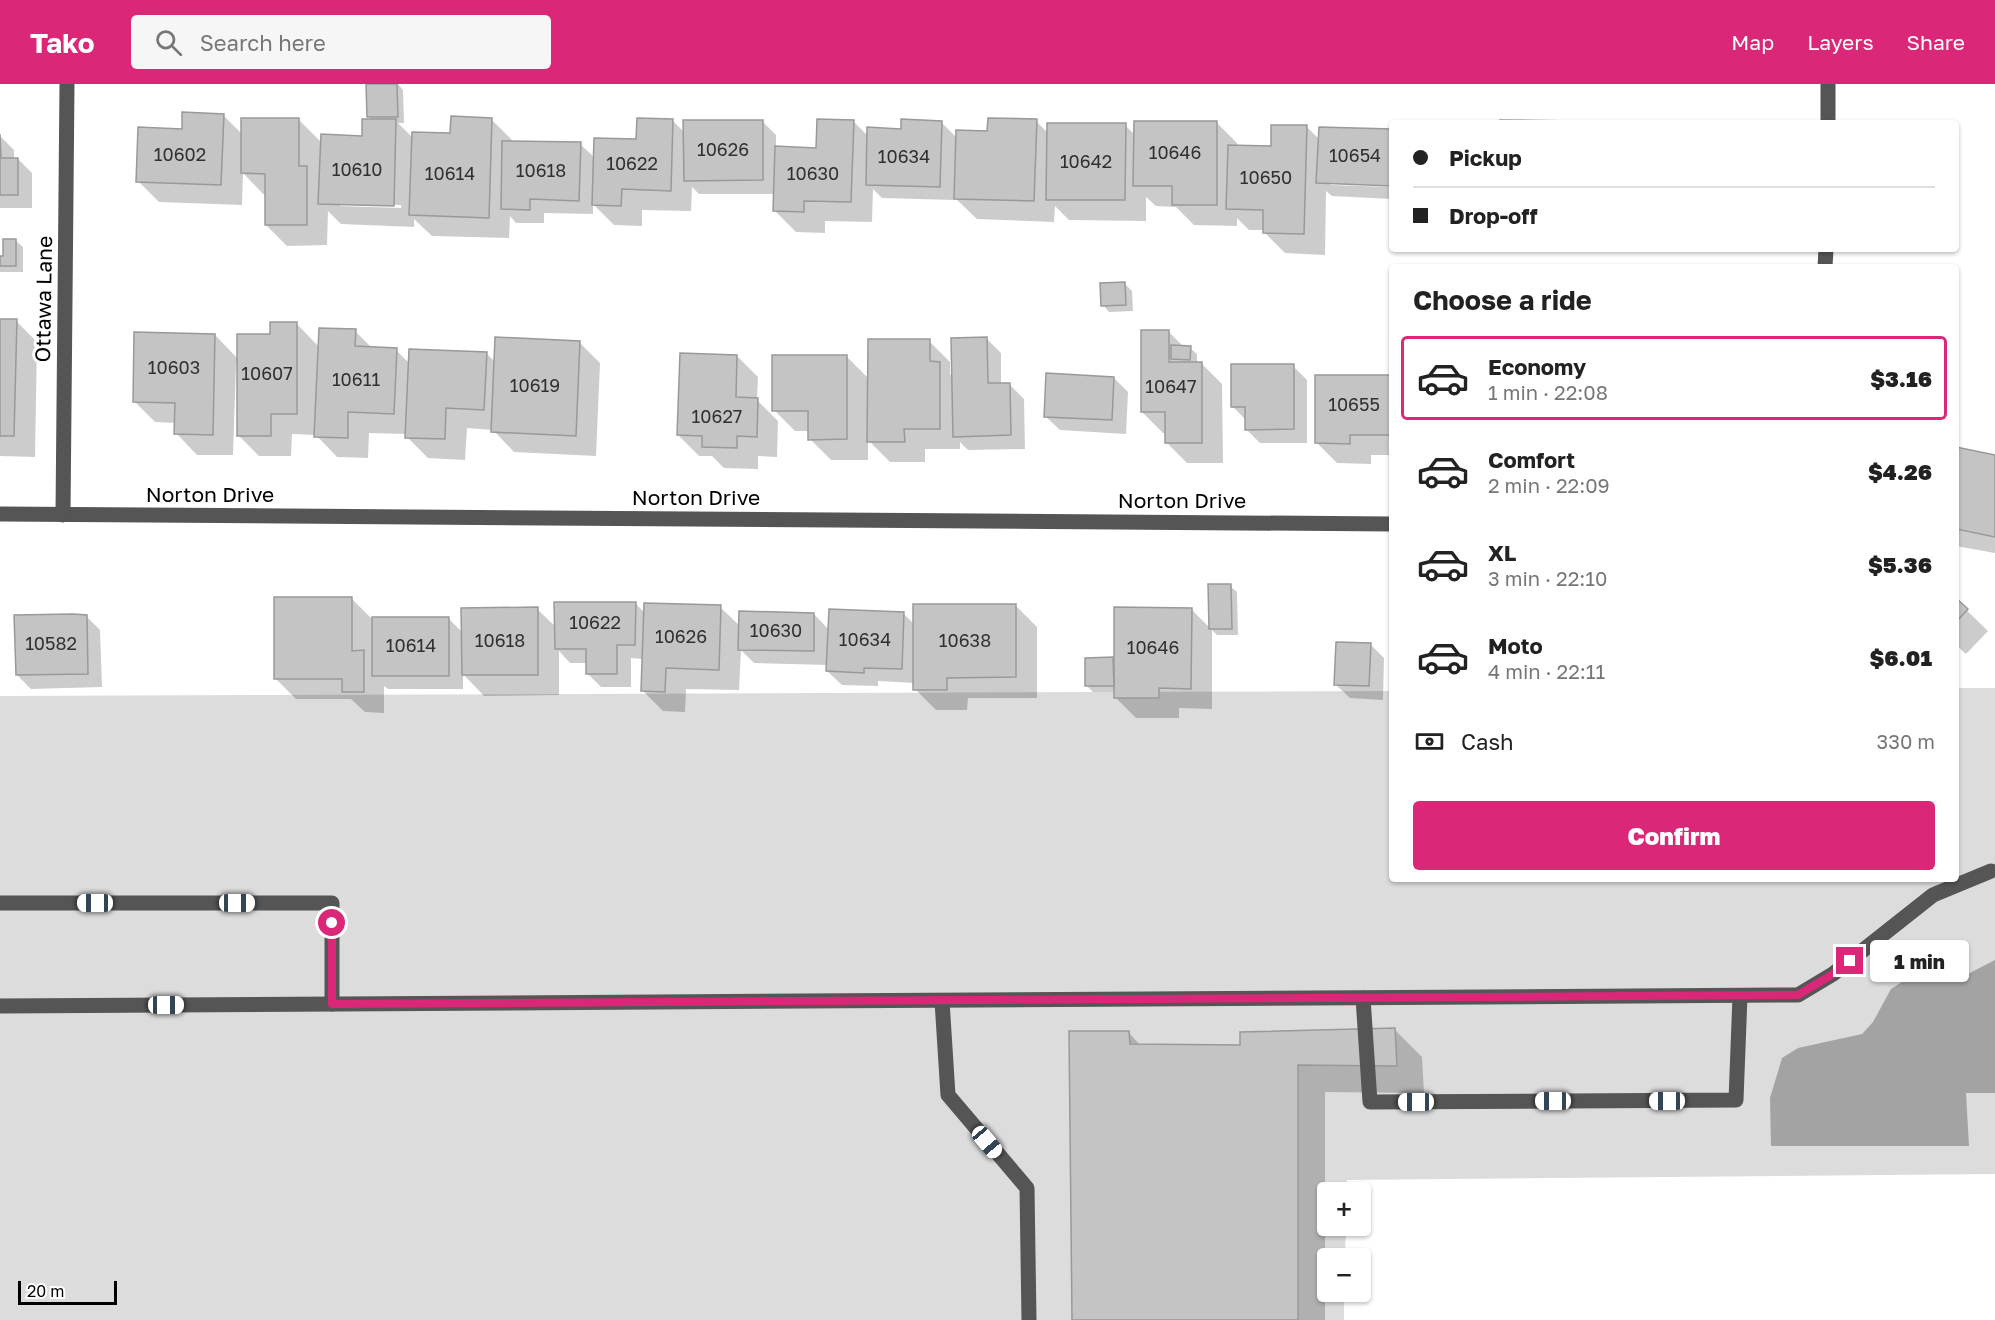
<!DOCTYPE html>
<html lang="en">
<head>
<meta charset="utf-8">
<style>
	body { margin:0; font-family:"Golos Text",sans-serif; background:#f6f6f6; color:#222; height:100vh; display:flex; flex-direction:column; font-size:22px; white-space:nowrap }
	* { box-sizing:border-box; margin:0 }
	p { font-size:20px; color:#767676 }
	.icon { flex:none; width:33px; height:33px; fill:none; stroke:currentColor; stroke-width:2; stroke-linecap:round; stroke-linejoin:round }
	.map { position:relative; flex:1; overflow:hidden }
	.panel { position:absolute; left:1389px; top:180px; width:570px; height:618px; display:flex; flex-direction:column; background:#fff; border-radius:6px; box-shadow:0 2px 4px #0004 }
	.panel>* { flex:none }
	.guide { position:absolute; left:1389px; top:36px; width:570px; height:132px; border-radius:6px; box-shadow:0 2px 4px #0004; display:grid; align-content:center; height:132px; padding:0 24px; background:#fff }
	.buttons { position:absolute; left:1317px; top:1098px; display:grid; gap:12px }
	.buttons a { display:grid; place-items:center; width:54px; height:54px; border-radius:6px; background:#fff; box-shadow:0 2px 4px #0004; font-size:30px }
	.scale { position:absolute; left:18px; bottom:15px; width:99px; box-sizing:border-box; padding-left:6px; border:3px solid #000; border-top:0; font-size:16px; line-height:21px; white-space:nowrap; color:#000; -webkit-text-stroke:4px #fff; paint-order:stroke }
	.end { position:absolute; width:27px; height:27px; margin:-14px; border:8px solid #db2777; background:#fff; box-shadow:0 0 0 3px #fff }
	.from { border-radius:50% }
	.bubble { position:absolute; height:42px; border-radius:6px; background:#fff; box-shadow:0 2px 4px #0004; font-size:20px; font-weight:800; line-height:42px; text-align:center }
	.car { position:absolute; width:18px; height:36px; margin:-18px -9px; border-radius:8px; box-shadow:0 0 4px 2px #0007; background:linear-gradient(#fff 24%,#345 0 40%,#fff 0 76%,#345 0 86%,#fff 0) }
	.guide b { display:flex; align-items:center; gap:21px; height:57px; font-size:22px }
	.guide b+b { border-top:2px solid #e0e0e0 }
	.guide i { width:15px; height:15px; background:#222 }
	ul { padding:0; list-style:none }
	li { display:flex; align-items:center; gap:18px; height:84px; margin:0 12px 9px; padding:0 12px; border:3px solid transparent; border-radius:6px }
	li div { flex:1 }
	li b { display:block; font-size:22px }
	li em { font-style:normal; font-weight:800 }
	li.active { border-color:#db2777 }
	li>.icon { width:54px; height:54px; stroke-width:1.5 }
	h2 { padding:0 24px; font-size:27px; line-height:72px }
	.pay { display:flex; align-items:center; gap:15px; height:66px; padding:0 24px; font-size:22px }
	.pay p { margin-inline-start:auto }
	.primary-button { display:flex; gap:12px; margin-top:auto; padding:12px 24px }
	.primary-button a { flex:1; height:69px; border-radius:6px; background:#db2777; color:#fff; font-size:24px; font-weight:800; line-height:69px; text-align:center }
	header { display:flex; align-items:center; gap:36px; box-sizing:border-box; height:84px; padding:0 30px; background:#db2777; color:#fff }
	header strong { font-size:28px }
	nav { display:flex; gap:33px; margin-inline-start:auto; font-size:21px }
	.search { width:420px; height:54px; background:#f6f6f6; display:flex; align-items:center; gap:15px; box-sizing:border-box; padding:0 21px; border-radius:6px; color:#767676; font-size:22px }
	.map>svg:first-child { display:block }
	.green { fill:#dcdcdc }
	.water { fill:#a3a3a3 }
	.shadow { fill:#0003; fill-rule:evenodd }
	.building { fill:#c4c4c4; stroke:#999; stroke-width:1.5 }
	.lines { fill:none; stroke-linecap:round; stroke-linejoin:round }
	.minor { stroke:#555; stroke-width:15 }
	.route { stroke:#db2777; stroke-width:8 }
	.labels { text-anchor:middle; stroke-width:6; stroke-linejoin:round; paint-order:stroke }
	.number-label { font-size:18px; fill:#313131 }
	.street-label { font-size:21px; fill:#000; stroke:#fff }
</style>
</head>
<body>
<header>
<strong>Tako</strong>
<div class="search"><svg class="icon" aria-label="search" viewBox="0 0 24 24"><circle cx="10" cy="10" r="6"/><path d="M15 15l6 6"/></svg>Search here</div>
<nav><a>Map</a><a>Layers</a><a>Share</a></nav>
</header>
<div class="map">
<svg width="1995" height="1236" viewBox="0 0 1995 1236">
	<rect width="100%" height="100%" fill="#fff"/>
	<polygon class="green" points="1956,604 1995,604 1995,1090 1347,1096 1346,1108 1328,1108 1328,1142 1346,1142 1345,1174 1328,1174 1328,1208 1344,1208 1344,1236 0,1236 0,612 1392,607 1392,795 1956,795"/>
	<polygon class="water" points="1995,876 1995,1009 1966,1009 1969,1062 1771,1062 1770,1014 1782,974 1798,964 1862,950 1873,938 1891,905 1905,896 1920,891 1960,894"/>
	<g class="shadow">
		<path d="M367,0h31l5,6 1,33h-6l15,15 39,-3 39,-16 21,21v3l68,1 15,14 43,-17 35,-20 12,12 77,-12 14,14v13l41,1 37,-27 15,15 72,-15 16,16 79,-17 12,12 77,-8 10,10 81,-13 21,21v4l35,1 35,-21 13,13 72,-9v53l-62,-2v3l62,2v12l-60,-3 -6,-5 -1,64 -40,-2 -21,-21v-2h-15l-12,-12v8l-43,-1 -18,-18 -20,-1 -10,-9v24l-77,-1 -14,-14 -1,16 -77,-3 -23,-22v3l-72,-2 -9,-9 -1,33 -47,-1v12l-29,-1 -21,-21v-17h-76l-7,-7 -1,24 -49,-1v16l-28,-1 -21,-21v10l-49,-1v10h-28l-6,-7 -1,22 -77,-2 -18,-17v8l-73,-3 -13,-13 -1,34 -40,1 -21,-21v-31h-3l-20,-21 -1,32 -83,-3 -21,-21 45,-51 40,-15 19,19 56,-15 24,24 41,-6 9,-17 -4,-4zM340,119l61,2v3l-61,-2z"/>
		<polygon points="0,52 14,66 14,75 18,75 32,89 32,124 0,124"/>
		<polygon points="16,157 23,163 23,188 0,188 0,173 4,173"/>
		<polygon points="1125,200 1132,207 1133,227 1109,228 1103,221"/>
		<polygon points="0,236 16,237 37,258 35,373 0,372"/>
		<polygon points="296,239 319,263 355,247 373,265 396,266 410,280 486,269 496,279 579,258 600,279 596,372 514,368 493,346 467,344 465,376 428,374 407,353 407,350 369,349 368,374 337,373 316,351 292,350 291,372 259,372 238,351 238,281 236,281 233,371 197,371 176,349 176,339 155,338 134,317 215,251 238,275 272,252"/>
		<polygon points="1169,248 1184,263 1190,264 1197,270 1197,279 1201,279 1222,300 1223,379 1187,379 1166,358 1166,349 1163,349 1142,328"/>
		<polygon points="987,255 1001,269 1001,301 1010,301 1024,315 1025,365 968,366 960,358 960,365 925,365 925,378 890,378 868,356 868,376 831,376 810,355 810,347 795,347 774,326 847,273 869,295 929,257 950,278 950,290 953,293"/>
		<polygon points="737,272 758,293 757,316 778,337 777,373 758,372 758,385 724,384 712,372 699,372 678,351"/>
		<polygon points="1293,282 1307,296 1307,359 1260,359 1246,345 1246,336 1232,322"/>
		<polygon points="1392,293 1392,371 1371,371 1371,380 1337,379 1316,358"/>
		<polygon points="1114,294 1128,308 1126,350 1060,346 1045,332"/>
		<polygon points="1956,364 1995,372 1995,469 1956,462"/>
		<polygon points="1230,502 1237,508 1238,551 1217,551 1212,546 1212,625 1179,624 1179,634 1136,634 1115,613 1115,608 1093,608 1087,602 1113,575 1116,578 1191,525 1211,545"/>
		<polygon points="351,514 371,534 448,534 463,549 537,525 556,543 635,519 645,529 720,523 740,542 814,530 829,546 903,529 915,541 1016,522 1037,543 1037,614 968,614 967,626 936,626 915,605 915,599 878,597 878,602 842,601 827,587 828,581 754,579 741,566 739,606 686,605 685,628 663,627 642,606 643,575 631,574 631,603 601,603 587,589 587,579 570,579 559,567 559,611 484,612 463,590 463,605 388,605 384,602 384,629 365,628 351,615 296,615 275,594"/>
		<polygon points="1956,516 1988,547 1966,570 1956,561"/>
		<polygon points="86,532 100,546 102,603 31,605 17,591"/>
		<polygon points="1370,560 1384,574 1383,616 1350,614 1335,600"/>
		<polygon points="1395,946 1422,973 1424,1009 1325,1008 1325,1236 1074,1236 1128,948 1141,962 1241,962"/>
	</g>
	<g class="building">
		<polygon points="366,0 397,0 398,33 367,33"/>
		<polygon points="182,28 224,30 221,101 136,98 138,43 182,45"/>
		<polygon points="451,32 492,34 489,134 409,131 412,48 450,49"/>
		<polygon points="241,34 299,34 299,82 307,82 307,141 265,141 265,90 241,89"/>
		<polygon points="637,34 673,35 671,107 622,105 621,122 592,121 594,54 636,55"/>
		<polygon points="988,34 1037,35 1034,117 954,115 956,46 987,47"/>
		<polygon points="362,35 396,35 394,122 318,120 321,50 362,52"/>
		<polygon points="817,35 854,36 851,118 804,117 804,128 773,127 775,62 816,64"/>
		<polygon points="901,35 942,37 940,103 866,101 867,43 901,45"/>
		<polygon points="683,36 763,36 763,96 684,97"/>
		<polygon points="1500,36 1579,37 1579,39 1500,39"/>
		<polygon points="1134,37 1217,37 1217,121 1172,121 1172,102 1133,102"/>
		<polygon points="1047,39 1126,39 1125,116 1046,116"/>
		<polygon points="1271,41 1307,41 1304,150 1263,149 1263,126 1226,125 1228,61 1271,62"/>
		<polygon points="1319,43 1392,45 1392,102 1316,99"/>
		<polygon points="0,50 1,74 18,74 18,111 0,111"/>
		<polygon points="502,57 581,58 579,117 530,115 530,126 501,125"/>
		<polygon points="3,155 16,155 16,182 0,182 0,172 3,172"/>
		<polygon points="1125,198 1126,221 1101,222 1100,199"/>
		<polygon points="0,235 17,235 14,352 0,352"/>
		<polygon points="270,238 297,238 297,330 271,330 271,352 237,352 237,250 270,250"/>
		<polygon points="319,244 356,245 355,262 397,264 394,330 348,328 348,354 314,353"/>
		<polygon points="1141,246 1169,246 1169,278 1202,278 1202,359 1165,359 1165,328 1141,328"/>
		<polygon points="134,248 215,250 213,351 174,350 175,319 133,318"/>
		<polygon points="495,253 580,257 576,352 491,348"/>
		<polygon points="987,253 988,299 1010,299 1011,351 953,353 951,254"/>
		<polygon points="868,255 930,255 930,277 940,278 940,345 904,345 905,358 867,358"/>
		<polygon points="1171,261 1191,262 1190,276 1171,275"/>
		<polygon points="409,265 487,268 484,326 446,324 445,355 405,354"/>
		<polygon points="680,269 737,271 736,313 758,314 757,353 737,352 737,364 702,363 702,352 677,351"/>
		<polygon points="772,271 847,271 847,355 808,356 808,327 772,327"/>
		<polygon points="1231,280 1294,280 1294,345 1245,346 1245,323 1231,323"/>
		<polygon points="1046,289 1114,293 1112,336 1044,333"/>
		<polygon points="1315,291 1392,291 1392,351 1350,351 1350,360 1315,359"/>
		<polygon points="1956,363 1995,371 1995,453 1956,445"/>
		<polygon points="1208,500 1231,500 1232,545 1209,545"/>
		<polygon points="274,513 352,513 352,567 364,566 364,608 342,608 342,595 274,595"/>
		<polygon points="1956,514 1968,525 1956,538"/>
		<polygon points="554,518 636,518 635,561 617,561 617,590 586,590 586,565 555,565"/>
		<polygon points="644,519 721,521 719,586 666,584 665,608 641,607"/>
		<polygon points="913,520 1016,520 1016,593 947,594 947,606 913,606"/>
		<polygon points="538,523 538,591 462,591 461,524"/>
		<polygon points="1114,523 1192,524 1191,605 1159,604 1159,614 1114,614"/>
		<polygon points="829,525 904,528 902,585 864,584 864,589 826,587"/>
		<polygon points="739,527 814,529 814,567 738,566"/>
		<polygon points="73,530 87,531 88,590 16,591 14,531"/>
		<rect x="372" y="533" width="77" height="59"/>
		<polygon points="1336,558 1371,559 1369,602 1334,601"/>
		<polygon points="1113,573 1114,602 1085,602 1085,574"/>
		<polygon points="1395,944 1397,982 1298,981 1298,1236 1072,1236 1069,947 1129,947 1130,960 1240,961 1240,948"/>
	</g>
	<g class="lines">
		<g class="minor">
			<polyline points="1828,39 1828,0"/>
			<polyline points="1825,183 1826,165"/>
			<polyline points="0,430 1392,440"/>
			<polyline points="63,431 67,0"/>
			<polyline points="0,819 332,819 332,920"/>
			<polyline points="1363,914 1370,1018 1736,1016 1740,912"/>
			<polyline points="942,917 948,1011 1027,1104 1029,1236"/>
			<polyline points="0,922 1798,911 1833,890 1933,811 1991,787"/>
		</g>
	</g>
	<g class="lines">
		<polyline class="route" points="332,839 332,920 1798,911 1833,890 1850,877"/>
	</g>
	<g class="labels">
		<g class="number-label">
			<text x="723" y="72">10626</text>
			<text x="1175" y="75">10646</text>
			<text x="180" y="77">10602</text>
			<text x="1355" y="78">10654</text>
			<text x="904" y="79">10634</text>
			<text x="1086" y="84">10642</text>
			<text x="632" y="86">10622</text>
			<text x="357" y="92">10610</text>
			<text x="541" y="93">10618</text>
			<text x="450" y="96">10614</text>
			<text x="813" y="96">10630</text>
			<text x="1266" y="100">10650</text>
			<text x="174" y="290">10603</text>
			<text x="267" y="296">10607</text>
			<text x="356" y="302">10611</text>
			<text x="535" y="308">10619</text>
			<text x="1171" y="309">10647</text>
			<text x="1354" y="327">10655</text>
			<text x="717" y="339">10627</text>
			<text x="595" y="545">10622</text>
			<text x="776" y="553">10630</text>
			<text x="681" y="559">10626</text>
			<text x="865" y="562">10634</text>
			<text x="500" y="563">10618</text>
			<text x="965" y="563">10638</text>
			<text x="51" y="566">10582</text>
			<text x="411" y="568">10614</text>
			<text x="1153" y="570">10646</text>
		</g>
		<g class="street-label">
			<text transform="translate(44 215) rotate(-89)" y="7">Ottawa Lane</text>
			<text x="210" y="418">Norton Drive</text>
			<text x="696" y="421">Norton Drive</text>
			<text x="1182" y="424">Norton Drive</text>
		</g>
	</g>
</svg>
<div class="buttons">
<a>+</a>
<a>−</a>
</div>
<div class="scale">20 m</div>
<i class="end from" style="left:332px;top:839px"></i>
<i class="end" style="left:1850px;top:877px"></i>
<div class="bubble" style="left:1870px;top:856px;width:99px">1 min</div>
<i class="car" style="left:95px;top:819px;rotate:270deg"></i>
<i class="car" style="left:237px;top:819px;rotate:90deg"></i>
<i class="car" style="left:166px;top:921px;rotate:90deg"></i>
<i class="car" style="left:1553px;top:1017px;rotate:270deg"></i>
<i class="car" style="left:1667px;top:1017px;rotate:270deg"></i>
<i class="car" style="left:1416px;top:1018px;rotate:270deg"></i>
<i class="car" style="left:987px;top:1058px;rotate:140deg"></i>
<div class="guide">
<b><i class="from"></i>Pickup</b>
<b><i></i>Drop-off</b>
</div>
<section class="panel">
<h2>Choose a ride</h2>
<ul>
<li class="active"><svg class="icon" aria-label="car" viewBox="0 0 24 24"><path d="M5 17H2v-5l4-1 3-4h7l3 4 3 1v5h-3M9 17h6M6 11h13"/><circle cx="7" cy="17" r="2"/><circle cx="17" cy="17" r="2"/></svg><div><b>Economy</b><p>1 min · 22:08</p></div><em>$3.16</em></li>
<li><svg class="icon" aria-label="car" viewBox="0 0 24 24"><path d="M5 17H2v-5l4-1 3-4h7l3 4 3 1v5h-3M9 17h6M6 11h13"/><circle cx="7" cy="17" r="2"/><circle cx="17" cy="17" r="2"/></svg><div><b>Comfort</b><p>2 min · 22:09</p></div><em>$4.26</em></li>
<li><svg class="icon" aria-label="car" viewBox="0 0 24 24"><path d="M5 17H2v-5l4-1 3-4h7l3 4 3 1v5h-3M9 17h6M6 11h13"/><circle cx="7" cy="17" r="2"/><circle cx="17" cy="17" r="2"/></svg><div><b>XL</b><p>3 min · 22:10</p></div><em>$5.36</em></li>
<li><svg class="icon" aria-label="car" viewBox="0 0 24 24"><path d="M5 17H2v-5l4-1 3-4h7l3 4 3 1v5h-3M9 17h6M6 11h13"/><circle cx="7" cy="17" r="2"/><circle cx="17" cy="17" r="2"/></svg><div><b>Moto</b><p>4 min · 22:11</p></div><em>$6.01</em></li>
</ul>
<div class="pay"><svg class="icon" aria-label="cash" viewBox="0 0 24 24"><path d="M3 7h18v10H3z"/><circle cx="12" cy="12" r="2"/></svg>Cash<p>330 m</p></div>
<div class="primary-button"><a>Confirm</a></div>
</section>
</div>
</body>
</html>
